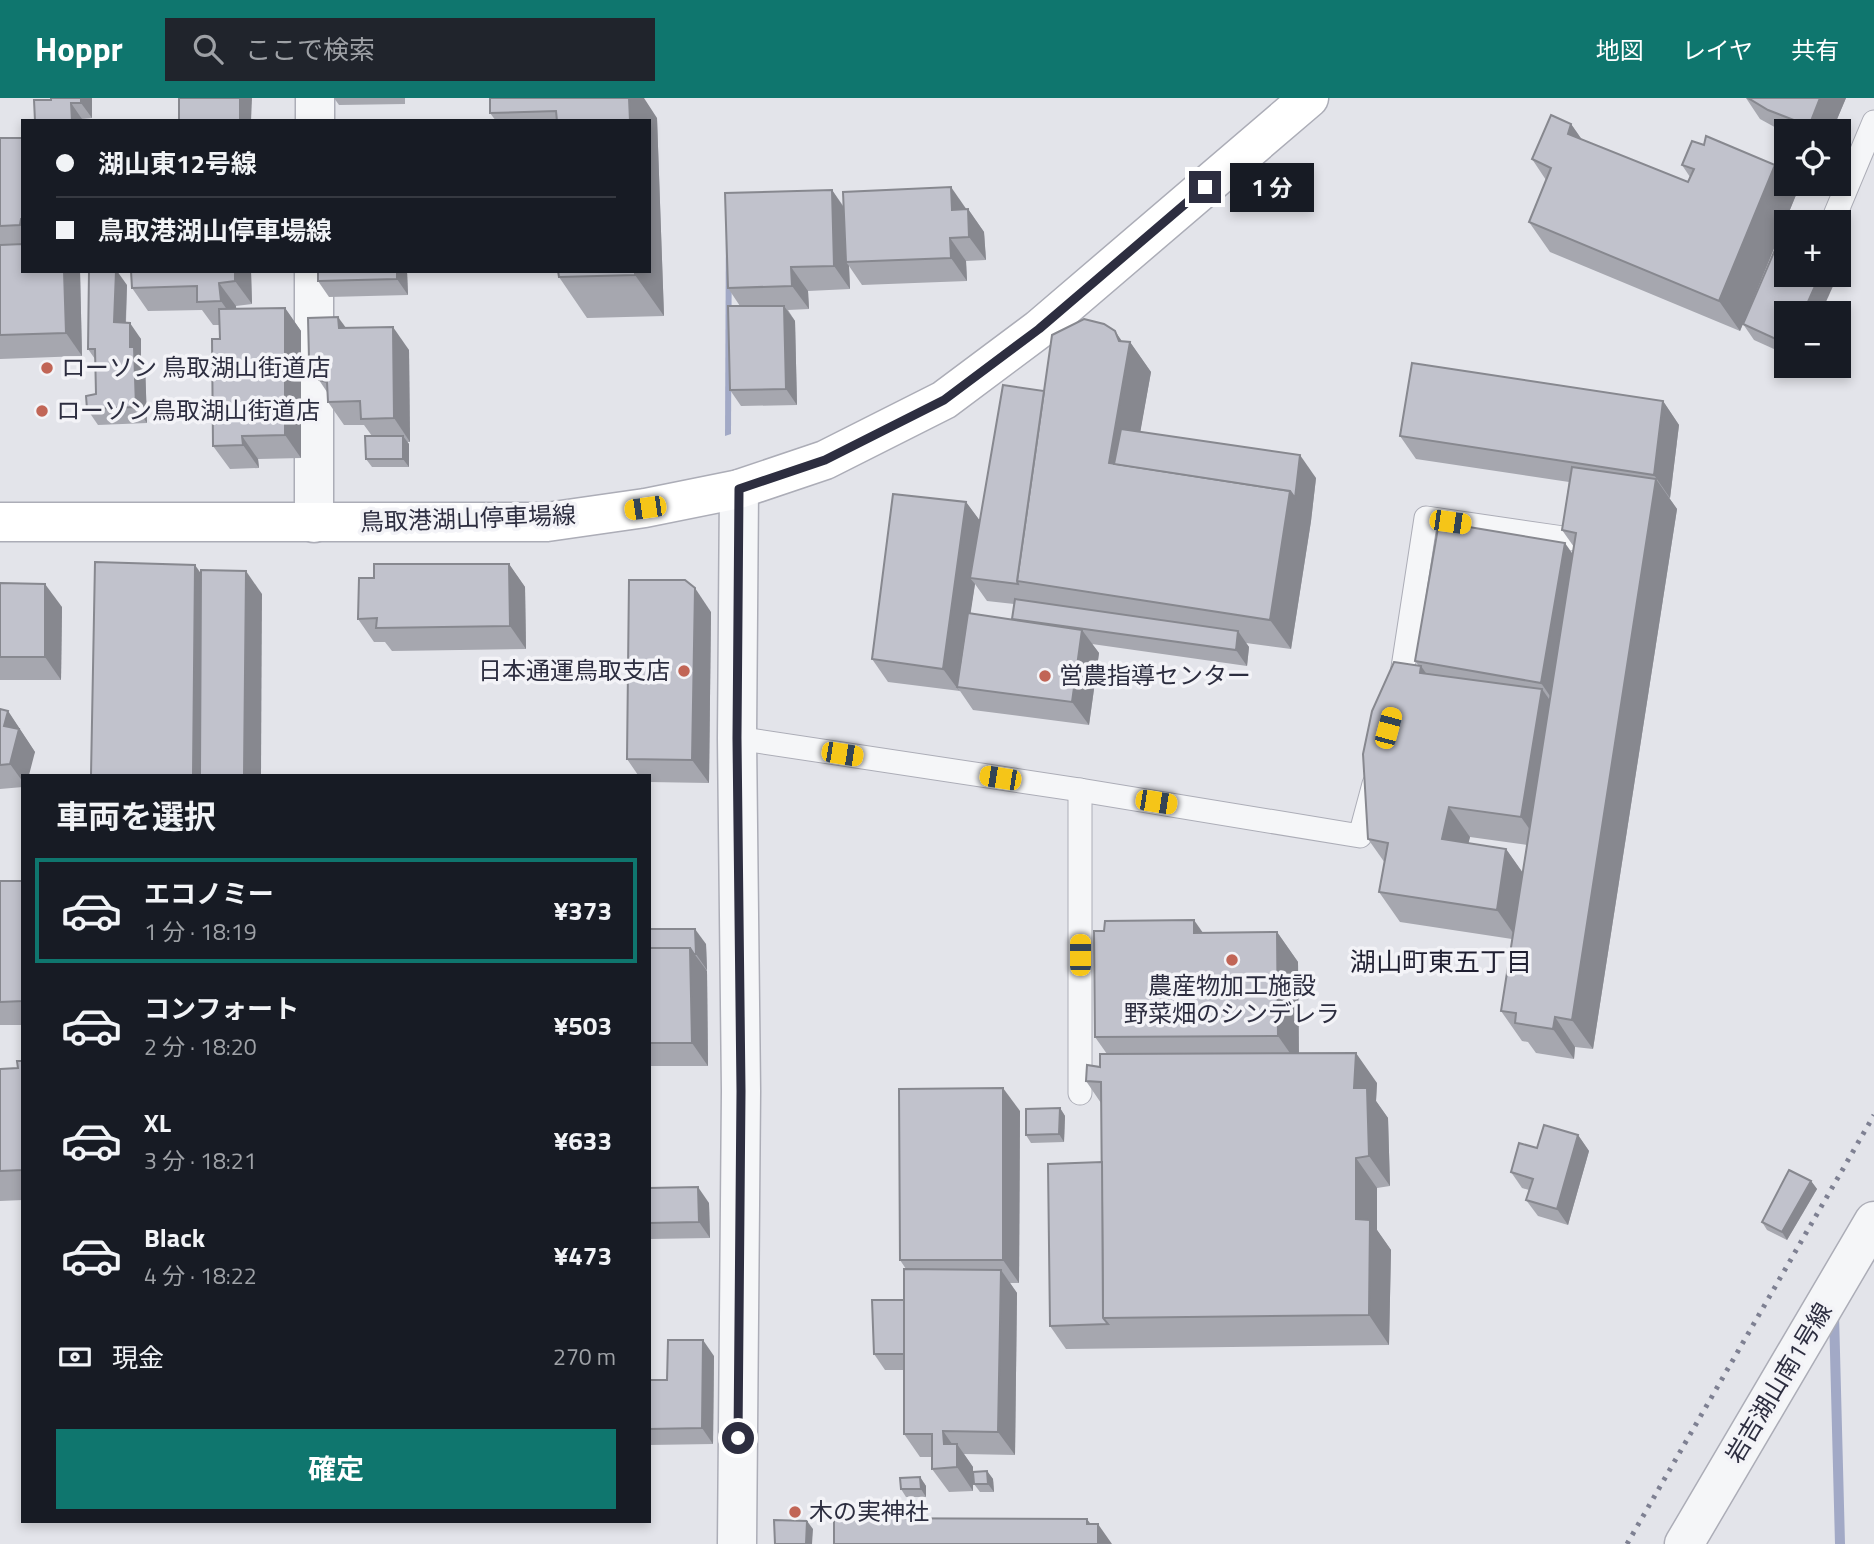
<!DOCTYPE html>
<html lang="ja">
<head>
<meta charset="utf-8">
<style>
	body { margin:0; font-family:"Titillium Web","Noto Sans JP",sans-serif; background:#20242c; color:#f1f3f6; height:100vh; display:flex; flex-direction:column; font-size:26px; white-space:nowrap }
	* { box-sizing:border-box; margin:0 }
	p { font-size:23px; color:#9ea1a6 }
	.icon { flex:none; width:38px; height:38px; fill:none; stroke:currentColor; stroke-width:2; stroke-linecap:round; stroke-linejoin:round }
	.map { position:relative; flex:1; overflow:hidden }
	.details { position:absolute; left:21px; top:676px; width:630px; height:749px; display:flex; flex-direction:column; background:#171b24; border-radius:0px; box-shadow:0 4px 10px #0003 }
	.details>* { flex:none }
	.hud { position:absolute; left:21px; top:21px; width:630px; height:154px; border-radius:0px; box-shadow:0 4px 10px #0003; display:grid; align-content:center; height:154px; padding:0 35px; background:#171b24 }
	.tools { position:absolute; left:1774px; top:21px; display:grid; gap:14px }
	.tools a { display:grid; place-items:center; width:77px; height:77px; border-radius:0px; background:#171b24; box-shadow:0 4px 10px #0003; font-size:35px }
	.end { position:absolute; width:32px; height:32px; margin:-16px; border:9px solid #2d2e40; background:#fff; box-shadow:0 0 0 4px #fff }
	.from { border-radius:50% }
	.bubble { position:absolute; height:49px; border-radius:0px; background:#171b24; box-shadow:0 4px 10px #0003; font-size:23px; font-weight:700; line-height:49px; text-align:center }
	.car { position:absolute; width:21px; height:42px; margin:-21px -10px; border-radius:9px; box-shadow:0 0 5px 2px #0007; background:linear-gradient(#f5c518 24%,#345 0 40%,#f5c518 0 76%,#345 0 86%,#f5c518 0) }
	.hud b { display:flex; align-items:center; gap:24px; height:66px; font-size:26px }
	.hud b+b { border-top:2px solid #363941 }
	.hud i { width:18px; height:18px; background:#f1f3f6 }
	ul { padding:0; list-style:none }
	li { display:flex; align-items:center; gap:21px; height:105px; margin:0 14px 10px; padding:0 21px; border:4px solid transparent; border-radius:0px }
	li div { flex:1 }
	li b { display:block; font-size:26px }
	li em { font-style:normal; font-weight:700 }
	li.on { border-color:#0f766e }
	li>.icon { width:63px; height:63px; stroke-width:1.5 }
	h2 { padding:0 35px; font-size:32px; line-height:84px }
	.pay { display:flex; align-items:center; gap:18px; height:77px; padding:0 35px; font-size:26px }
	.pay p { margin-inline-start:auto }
	.action { display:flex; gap:14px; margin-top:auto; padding:14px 35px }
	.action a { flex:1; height:80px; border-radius:0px; background:#0f766e; color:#fff; font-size:28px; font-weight:700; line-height:80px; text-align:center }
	header { display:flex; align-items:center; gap:42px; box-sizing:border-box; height:98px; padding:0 35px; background:#0f766e; color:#fff }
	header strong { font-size:33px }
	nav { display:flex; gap:38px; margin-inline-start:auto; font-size:24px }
	.search { width:490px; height:63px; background:#20242c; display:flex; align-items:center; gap:18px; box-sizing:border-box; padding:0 24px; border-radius:0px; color:#9ea1a6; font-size:26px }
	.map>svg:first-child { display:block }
	.water { fill:#a2a9c6 }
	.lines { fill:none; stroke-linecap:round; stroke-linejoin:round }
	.stream { stroke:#a2a9c6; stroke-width:10 }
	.lane-casing { stroke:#acadb7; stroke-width:25 }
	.street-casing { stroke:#acadb7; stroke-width:41 }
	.secondary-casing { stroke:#acadb7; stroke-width:41 }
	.lane { stroke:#f5f6f8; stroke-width:23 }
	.street { stroke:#f5f6f8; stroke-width:38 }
	.secondary { stroke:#fff; stroke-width:38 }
	.rail { stroke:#7e8092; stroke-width:5; stroke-dasharray:3.5 7; stroke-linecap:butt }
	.wall { fill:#a6a7af; fill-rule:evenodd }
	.shaded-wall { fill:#87888f }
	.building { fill:#c1c2cc; stroke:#87888f; stroke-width:2 }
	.route { stroke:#2d2e40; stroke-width:9 }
	.poi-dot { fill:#c16556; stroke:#f3f3f7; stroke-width:2.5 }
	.labels { text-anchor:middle; stroke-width:7; stroke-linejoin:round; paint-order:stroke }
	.poi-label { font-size:24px; fill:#2d2e40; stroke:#f3f3f7; text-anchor:start }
	.street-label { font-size:24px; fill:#2d2e40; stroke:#f3f3f7 }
	.neighbourhood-label { font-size:26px; fill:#1f1f31; stroke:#f3f3f7 }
</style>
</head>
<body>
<header>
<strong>Hoppr</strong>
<div class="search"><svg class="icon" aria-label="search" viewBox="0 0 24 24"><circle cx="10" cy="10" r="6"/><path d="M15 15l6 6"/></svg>ここで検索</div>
<nav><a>地図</a><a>レイヤ</a><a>共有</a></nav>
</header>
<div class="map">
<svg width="1874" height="1446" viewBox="0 0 1874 1446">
	<rect width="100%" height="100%" fill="#e3e4ea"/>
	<polygon class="water" points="732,109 731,336 725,338 726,110"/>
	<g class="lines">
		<polyline class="stream" points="1834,1216 1840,1446"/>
		<g class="lane-casing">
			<g id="lane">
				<polyline points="1833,122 1874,24"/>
				<polyline points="1398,595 1402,576 1426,420 1570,441"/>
				<polyline points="737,640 1080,692 1360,738 1374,686"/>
				<polyline points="1080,692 1080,995"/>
			</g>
		</g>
		<g class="street-casing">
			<g id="street">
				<polyline points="315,23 315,0"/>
				<polyline points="314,425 314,173"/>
				<polyline points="737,1446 741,993 737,640 739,391"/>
				<polyline points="1684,1446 1874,1123"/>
			</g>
		</g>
		<g class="secondary-casing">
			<polyline id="secondary" points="0,424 547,424 645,410 739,391 825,362 944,302 1039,231 1309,0"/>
		</g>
		<use href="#lane" class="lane"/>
		<use href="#street" class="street"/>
		<use href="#secondary" class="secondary"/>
		<polyline class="rail" points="1627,1446 1874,1017"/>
	</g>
	<g class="wall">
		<polygon points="51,0 92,0 92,20 82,21 82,23 35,23 51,2"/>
		<polygon points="334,0 405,0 405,6 339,7"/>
		<polygon points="490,0 657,20 664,218 587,220 559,179 649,23 496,23 490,15"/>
		<polygon points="1746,0 1846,0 1832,33 1787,33 1787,36 1760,21"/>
		<polygon points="1571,26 1582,42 1688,84 1690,79 1682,67 1704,47 1775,67 1787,84 1787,86 1796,97 1750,209 1787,215 1787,257 1754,242 1743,226 1740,233 1550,154 1529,124 1546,82 1532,61"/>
		<polygon points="0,40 23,40 23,173 80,173 82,258 0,261"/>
		<polygon points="832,92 844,109 968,111 984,134 986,162 966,163 967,183 862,187 849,168 850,191 808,193 809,211 788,212 795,223 797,307 741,308 730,292 740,208 728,190"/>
		<polygon points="131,173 251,173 252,206 236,208 236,211 285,210 301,233 301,360 258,361 259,370 230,371 213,348 220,241 220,227 213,227 202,212 148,213 132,190"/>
		<polygon points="407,173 408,197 329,199 318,183"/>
		<polygon points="127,187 126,225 141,241 141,260 145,265 147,325 98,327 87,311 96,296 95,261 88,251"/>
		<polygon points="346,230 409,252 410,344 407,344 409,346 409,369 372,369 366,361 372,338 364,327 344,327 328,304 327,294 319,282 319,274 309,261"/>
		<path d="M1122,243l8,1 21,30 -11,60 176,46 -5,43 -20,128 -45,-6 3,4 -2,19 -155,-22 7,9 -10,72 -116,-15 -13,-19 -72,-9 -16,-23 94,-157 14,19 64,-130zM975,486l12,17 27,3 -2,16 -42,-7z"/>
		<path d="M1663,303l16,24 -9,73h-1l8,11 -84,540 -18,-2 -1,12 -38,-6 -8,-11 -6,-1 -21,-30 11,-72 -112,-17 -21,-30 6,-29 -17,-24 50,-174 -3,-4 158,-106 1,-8 -12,-17 7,-48 -153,-23 -16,-23zM1470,739l57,8 -4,28 -17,-24 -38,-6z"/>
		<polygon points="509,466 525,489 526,551 392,553 385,544 374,544 358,521 374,480"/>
		<polygon points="0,485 62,509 61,582 0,582"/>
		<polygon points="711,514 709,685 649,684 649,677 638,677 627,661"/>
		<polygon points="0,611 8,613 35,654 23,677 23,689 0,691"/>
		<rect x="0" y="783" width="23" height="144"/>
		<polygon points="649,831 706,846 707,872 705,872 707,873 708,968 649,968"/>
		<polygon points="1277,834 1298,864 1299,956 1377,985 1376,1003 1388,1020 1390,1088 1377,1090 1377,1132 1391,1152 1389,1247 1066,1251 1050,1228 1102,1064 1101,1005 1086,983 1100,969 1107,956 1095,939 1203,835"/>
		<polygon points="23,963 23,1102 0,1103 0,970 1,971 18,970"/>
		<polygon points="1060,1010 1065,1018 1064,1044 1031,1045 1026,1037"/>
		<polygon points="1020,1013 1019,1185 1010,1185 1017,1195 1015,1357 964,1356 973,1369 973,1393 949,1394 932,1371 932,1359 920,1359 904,1336 904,1272 885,1272 874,1256 904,1202 906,1171 900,1162"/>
		<polygon points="1578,1037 1589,1053 1568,1127 1538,1118 1526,1102 1529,1092 1522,1090 1511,1074 1537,1050"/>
		<polygon points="1811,1083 1817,1091 1787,1142 1767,1132 1762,1124"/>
		<polygon points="649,1090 709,1105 710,1140 649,1141"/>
		<polygon points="714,1258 713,1346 649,1347 649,1282 667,1282"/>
		<polygon points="987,1373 993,1381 994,1394 980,1394 974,1386"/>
		<polygon points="920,1379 926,1388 926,1399 906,1399 901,1391"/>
	</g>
	<g class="shaded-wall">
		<polygon points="81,0 92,0 92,20 81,5"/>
		<polygon points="240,0 252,0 251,23 240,23"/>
		<polygon points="629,0 644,0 657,20 664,218 635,177 635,173 649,173 649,23 630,23"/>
		<polygon points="1820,0 1846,0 1832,33 1812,33 1809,28"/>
		<polygon points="71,5 82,21 82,23 72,23"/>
		<polygon points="1571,26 1592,56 1568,36"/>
		<polygon points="1775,67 1787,84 1787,86 1788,86 1796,97 1740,233 1719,203"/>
		<polygon points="951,89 967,112 952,112"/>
		<polygon points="832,92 848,116 846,164 849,168 850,191 834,168"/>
		<polygon points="968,111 984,134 986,162 969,139"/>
		<polygon points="950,140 966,163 967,183 951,160"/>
		<polygon points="1839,147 1847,157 1839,174"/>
		<polygon points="791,169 808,193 809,211 792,188"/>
		<polygon points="64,173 80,173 82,258 66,235"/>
		<polygon points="116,173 117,173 127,187 125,240 114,224"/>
		<polygon points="235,173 251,173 252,206 235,183"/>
		<polygon points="397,173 407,173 408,197 397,181"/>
		<polygon points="1820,177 1838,177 1821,215 1803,215"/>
		<polygon points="219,185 236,208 237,226 221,203"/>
		<polygon points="784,208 795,223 797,307 786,291"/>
		<polygon points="285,210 301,233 301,360 285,337"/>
		<polygon points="338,219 355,242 339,230"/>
		<polygon points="130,225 141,241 141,260 145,265 147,325 136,309 130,249"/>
		<polygon points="393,229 409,252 410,344 394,320"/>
		<polygon points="1115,233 1128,252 1130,244 1151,274 1133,375 1109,365 1119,243"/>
		<polygon points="1663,303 1679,327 1670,400 1654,377"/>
		<polygon points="242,338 258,361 259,370 243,347"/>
		<polygon points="403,338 409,346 409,369 403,361"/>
		<polygon points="1300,357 1316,380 1311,423 1291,551 1270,522 1290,393"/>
		<polygon points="1656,381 1677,411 1593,951 1572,922"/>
		<polygon points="966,404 983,427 970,480 975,486 963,566 959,566 963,572 957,589 960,594 943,571"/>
		<polygon points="1565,445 1581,468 1557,608 1541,585"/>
		<polygon points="509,466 525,489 526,551 510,528"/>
		<polygon points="195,467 216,497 214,677 193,677"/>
		<polygon points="246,473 262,496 261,677 244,677"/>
		<polygon points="45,486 62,509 61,582 45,559"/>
		<polygon points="695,490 711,514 709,685 692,662"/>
		<polygon points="1082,532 1099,555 1089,627 1072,604"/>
		<polygon points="1238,533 1249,549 1247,568 1236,552"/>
		<polygon points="1421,568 1442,598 1420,575"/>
		<polygon points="1542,591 1563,621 1542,749 1521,719"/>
		<polygon points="8,613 35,654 29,677 23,677 23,684 10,666 4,628"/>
		<polygon points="1449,709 1470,739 1462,771 1442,741"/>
		<polygon points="1506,751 1527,781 1518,842 1497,812"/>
		<polygon points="1194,822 1215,852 1194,835"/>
		<polygon points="695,831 706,846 707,872 696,856"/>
		<polygon points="1277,834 1298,864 1299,968 1278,938"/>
		<polygon points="690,850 707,873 708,968 692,945"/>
		<polygon points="1555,919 1575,949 1574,961 1553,931"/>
		<polygon points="1356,955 1377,985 1376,1003 1388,1020 1390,1088 1369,1058 1354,990"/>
		<polygon points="1003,990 1020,1013 1019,1185 1003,1162"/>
		<polygon points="1060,1010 1065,1018 1064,1044 1059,1036"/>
		<polygon points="1578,1037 1589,1053 1568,1127 1557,1111"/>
		<polygon points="1356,1060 1377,1090 1377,1132 1391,1152 1389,1247 1369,1217 1356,1121"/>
		<polygon points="1811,1083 1817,1091 1787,1142 1782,1134"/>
		<polygon points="698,1089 709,1105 710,1140 699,1124"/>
		<polygon points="1001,1172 1017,1195 1015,1357 998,1334"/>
		<polygon points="703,1242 714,1258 713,1346 702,1330"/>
		<polygon points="943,1333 957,1353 957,1346 973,1369 973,1393 957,1369 944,1346"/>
		<polygon points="987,1373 993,1381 994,1394 988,1386"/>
		<polygon points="920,1379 926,1388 926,1399 921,1391"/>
		<polygon points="1087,1421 1098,1436 1098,1426 1112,1446 1098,1446 1087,1426"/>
		<polygon points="807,1423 813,1431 812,1446 806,1446"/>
	</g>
	<g class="building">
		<polygon points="51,0 81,0 81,5 71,5 72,23 35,23 34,2 51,2"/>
		<rect x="179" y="0" width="61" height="23"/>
		<polygon points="490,0 629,0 630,23 557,23 556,13 490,15"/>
		<polygon points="1748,0 1820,0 1809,28 1768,12"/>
		<polygon points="1551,17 1571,26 1568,36 1688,84 1694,71 1682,67 1692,43 1704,47 1706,38 1775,67 1719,203 1529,124 1551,70 1532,61"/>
		<polygon points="0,40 23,40 23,121 21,121 20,127 0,128"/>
		<polygon points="951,89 952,112 968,111 969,139 950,140 951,160 846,164 843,94"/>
		<polygon points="832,92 834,168 791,169 792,188 728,190 725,95"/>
		<polygon points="1787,124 1787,177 1820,177 1803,215 1787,215 1787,246 1743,226"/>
		<polygon points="23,146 23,173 64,173 66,235 0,237 0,147"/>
		<polygon points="89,173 116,173 114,224 130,225 130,249 134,249 136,309 87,311 86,298 96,296 95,251 88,251"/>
		<polygon points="131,173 235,173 235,183 219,185 221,203 197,204 197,188 132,190"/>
		<polygon points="318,173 397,173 397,181 318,183"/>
		<polygon points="558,173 635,173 635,177 559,179"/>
		<polygon points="728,208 784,208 786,291 730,292"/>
		<polygon points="285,210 285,337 242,338 243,347 213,348 212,241 220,241 219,211"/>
		<polygon points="338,219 339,230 393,229 394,320 361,321 360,303 328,304 327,284 319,282 318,261 309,261 308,220"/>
		<polygon points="1084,221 1104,226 1115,233 1119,243 1130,244 1109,365 1290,393 1270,522 1017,483 1052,237"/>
		<polygon points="1412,265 1663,303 1654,377 1400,338"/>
		<polygon points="1003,287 1044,293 1017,483 1018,486 970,480"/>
		<polygon points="1121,331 1300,357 1295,400 1290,393 1114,366"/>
		<polygon points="365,338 403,338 403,361 366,361"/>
		<polygon points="1572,369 1656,381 1572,922 1555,919 1553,931 1515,925 1516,915 1501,913 1576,435 1562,432"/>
		<polygon points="893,396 966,404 943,571 872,561"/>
		<polygon points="1439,424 1565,445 1541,585 1415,563"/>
		<polygon points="95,464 195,467 193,677 91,677"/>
		<polygon points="374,466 509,466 510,528 376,530 377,520 358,521 359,480 374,480"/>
		<polygon points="201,472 246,473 244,677 200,677"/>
		<polygon points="629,482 685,482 695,490 692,662 627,661"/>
		<polygon points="0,485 45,486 45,559 0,559"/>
		<polygon points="1015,501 1238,533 1236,552 1012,521"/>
		<polygon points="968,515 1082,532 1072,604 957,589"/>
		<polygon points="964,531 965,531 960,566 959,566"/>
		<polygon points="1394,564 1421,568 1420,575 1542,591 1521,719 1449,709 1442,741 1506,751 1497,812 1379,794 1388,745 1368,741 1363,656 1372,613"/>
		<polygon points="0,611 8,613 4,628 19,631 10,666 0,667"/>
		<polygon points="0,783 23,783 23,903 0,904"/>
		<polygon points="1194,822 1194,835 1277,834 1278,938 1095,939 1094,833 1104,833 1105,823"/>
		<polygon points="649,831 695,831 696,856 694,856 690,850 649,850"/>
		<polygon points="649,850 690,850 692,945 649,945"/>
		<polygon points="1356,955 1354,990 1367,990 1369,1058 1356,1060 1356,1121 1370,1122 1369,1217 1103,1220 1101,984 1086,983 1087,967 1100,969 1100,956"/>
		<polygon points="17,963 23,963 23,1072 0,1073 0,971 18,970"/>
		<polygon points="1003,990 1003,1162 900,1162 899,991"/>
		<polygon points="1060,1010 1059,1036 1026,1037 1026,1011"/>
		<polygon points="1544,1027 1578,1037 1557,1111 1526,1102 1533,1081 1511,1074 1519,1045 1537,1050"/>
		<polygon points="1102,1064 1103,1220 1108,1226 1050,1228 1048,1066"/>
		<polygon points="1789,1072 1811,1083 1782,1134 1762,1124"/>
		<polygon points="698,1089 699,1124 649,1125 649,1090"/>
		<polygon points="904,1171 1001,1172 998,1334 943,1333 944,1346 957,1346 957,1369 932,1371 932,1336 904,1336"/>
		<polygon points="872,1202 904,1202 904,1256 874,1256"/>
		<polygon points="668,1242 703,1242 702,1330 649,1331 649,1282 667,1282"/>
		<polygon points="987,1373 988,1386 974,1386 973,1374"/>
		<polygon points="920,1379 921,1391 901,1391 900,1380"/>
		<polygon points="834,1420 1087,1421 1087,1426 1098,1426 1098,1446 834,1446"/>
		<polygon points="774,1422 807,1423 806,1446 775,1446"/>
	</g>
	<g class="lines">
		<polyline class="route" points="738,1340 741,993 737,640 739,391 825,362 944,302 1039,231 1205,89"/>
	</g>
	<g class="poi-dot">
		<circle cx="47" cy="270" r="7"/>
		<circle cx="42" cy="313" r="7"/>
		<circle cx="684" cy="573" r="7"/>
		<circle cx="1045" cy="578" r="7"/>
		<circle cx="1232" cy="862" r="7"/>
		<circle cx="795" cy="1414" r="7"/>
	</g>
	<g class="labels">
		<g class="poi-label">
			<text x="61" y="278">ローソン 鳥取湖山街道店</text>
			<text x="56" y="321">ローソン鳥取湖山街道店</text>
			<text x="670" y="581" text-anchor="end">日本通運鳥取支店</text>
			<text x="1059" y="586">営農指導センター</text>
			<text x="1232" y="896" text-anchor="middle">農産物加工施設<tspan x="1232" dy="28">野菜畑のシンデレラ</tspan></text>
			<text x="809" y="1422">木の実神社</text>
		</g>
		<g class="street-label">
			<text transform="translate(468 421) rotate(-2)" y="8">鳥取港湖山停車場線</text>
			<text transform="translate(1779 1285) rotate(-59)" y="8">岩吉湖山南1号線</text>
		</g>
		<g class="neighbourhood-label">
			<text x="1441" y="873">湖山町東五丁目</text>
		</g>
	</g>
</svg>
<div class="tools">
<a><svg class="icon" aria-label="locate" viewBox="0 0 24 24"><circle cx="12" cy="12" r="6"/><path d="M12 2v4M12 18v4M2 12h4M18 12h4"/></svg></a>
<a>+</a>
<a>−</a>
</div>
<i class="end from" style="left:738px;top:1340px"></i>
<i class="end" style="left:1205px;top:89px"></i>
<div class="bubble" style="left:1230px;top:65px;width:84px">1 分</div>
<i class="car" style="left:645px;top:410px;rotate:262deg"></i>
<i class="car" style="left:1450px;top:424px;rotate:98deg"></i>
<i class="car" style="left:1388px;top:630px;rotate:15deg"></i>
<i class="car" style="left:842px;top:656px;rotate:99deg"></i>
<i class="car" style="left:1000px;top:680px;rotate:279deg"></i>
<i class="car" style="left:1156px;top:704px;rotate:99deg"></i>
<i class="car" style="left:1080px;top:857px;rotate:0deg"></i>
<div class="hud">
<b><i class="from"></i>湖山東12号線</b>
<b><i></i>鳥取港湖山停車場線</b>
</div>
<section class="details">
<h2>車両を選択</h2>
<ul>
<li class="on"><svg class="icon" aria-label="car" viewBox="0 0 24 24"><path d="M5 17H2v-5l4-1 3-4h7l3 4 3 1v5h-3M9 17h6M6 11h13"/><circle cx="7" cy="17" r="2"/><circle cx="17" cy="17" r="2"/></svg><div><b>エコノミー</b><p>1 分 · 18:19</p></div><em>¥373</em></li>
<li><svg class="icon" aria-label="car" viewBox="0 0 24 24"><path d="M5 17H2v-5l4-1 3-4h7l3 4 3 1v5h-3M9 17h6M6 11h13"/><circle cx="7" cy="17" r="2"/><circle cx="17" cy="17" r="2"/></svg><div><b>コンフォート</b><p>2 分 · 18:20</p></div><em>¥503</em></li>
<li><svg class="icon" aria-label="car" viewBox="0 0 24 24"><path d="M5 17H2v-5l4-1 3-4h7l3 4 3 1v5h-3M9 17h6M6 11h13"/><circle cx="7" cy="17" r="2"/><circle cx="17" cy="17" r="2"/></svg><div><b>XL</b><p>3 分 · 18:21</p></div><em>¥633</em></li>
<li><svg class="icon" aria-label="car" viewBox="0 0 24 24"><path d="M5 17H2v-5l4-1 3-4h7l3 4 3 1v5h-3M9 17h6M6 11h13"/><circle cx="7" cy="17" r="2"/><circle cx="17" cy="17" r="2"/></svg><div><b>Black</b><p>4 分 · 18:22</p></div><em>¥473</em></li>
</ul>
<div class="pay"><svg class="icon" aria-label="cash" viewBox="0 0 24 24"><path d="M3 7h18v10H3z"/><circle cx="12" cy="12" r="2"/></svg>現金<p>270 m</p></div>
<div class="action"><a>確定</a></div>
</section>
</div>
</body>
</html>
